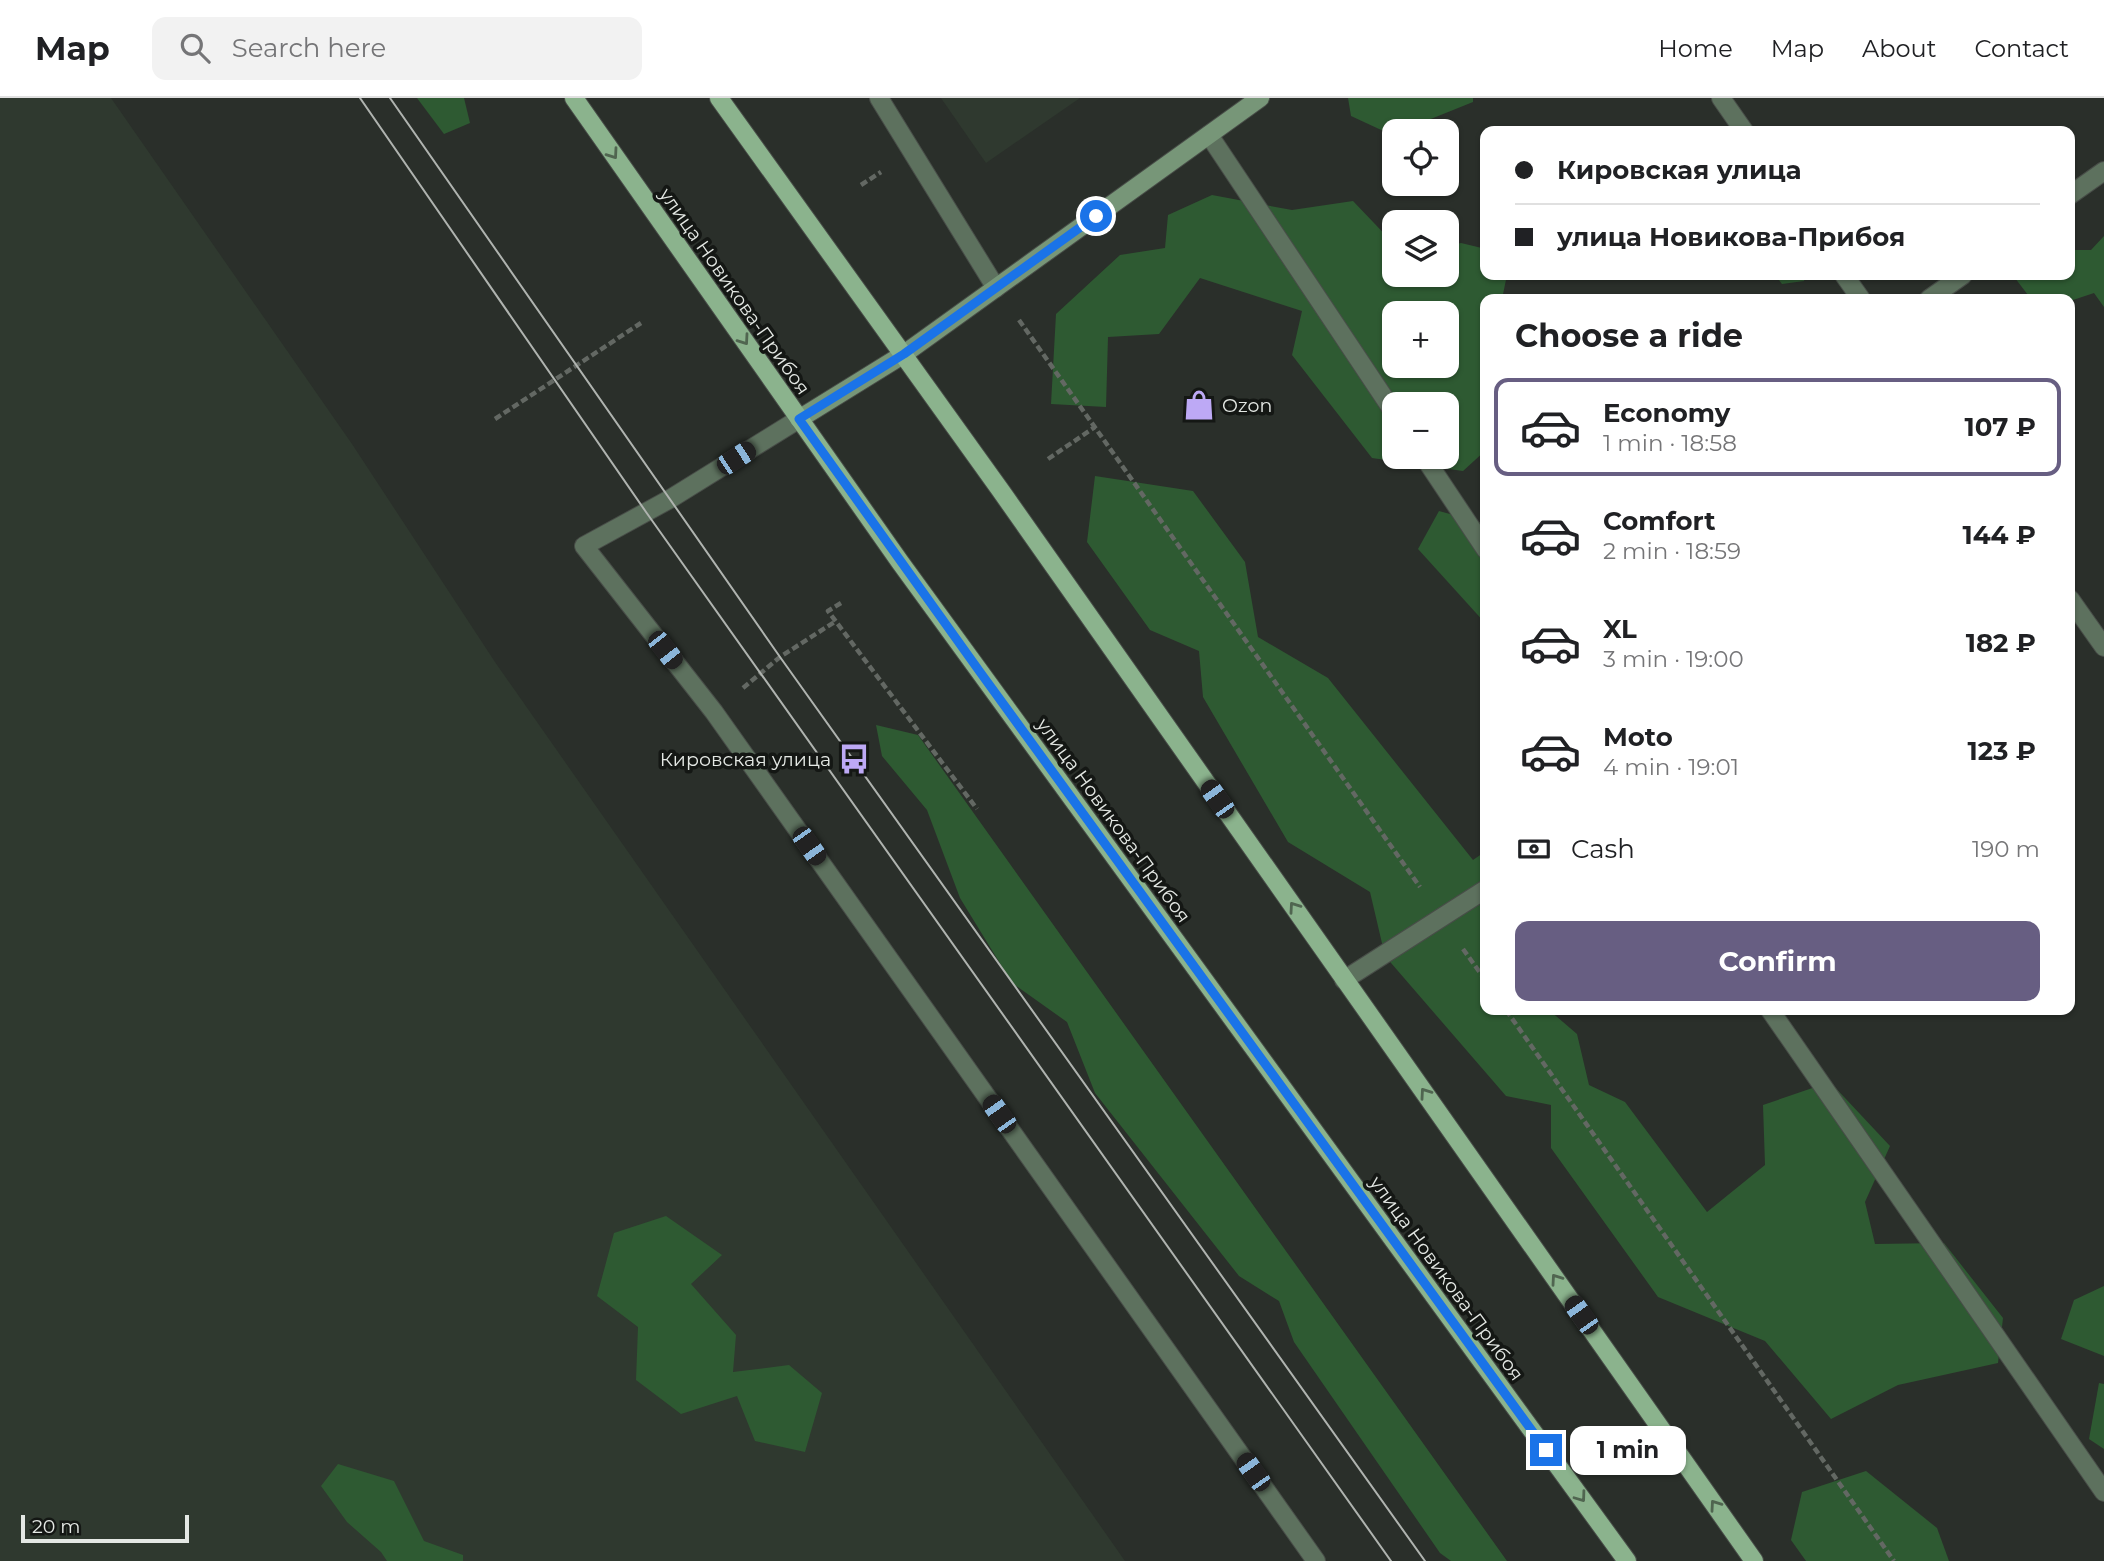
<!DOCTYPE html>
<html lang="en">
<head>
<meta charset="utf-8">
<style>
	body { margin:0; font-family:Montserrat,sans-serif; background:#f2f2f2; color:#202124; height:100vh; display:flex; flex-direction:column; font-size:26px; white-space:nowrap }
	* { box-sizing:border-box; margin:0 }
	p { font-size:23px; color:#757577 }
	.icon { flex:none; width:38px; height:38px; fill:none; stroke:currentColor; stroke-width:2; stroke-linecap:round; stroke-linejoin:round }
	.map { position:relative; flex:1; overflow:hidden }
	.panel { position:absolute; left:1480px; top:196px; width:595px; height:721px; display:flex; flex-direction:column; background:#fff; border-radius:14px; box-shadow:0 2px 5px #0004 }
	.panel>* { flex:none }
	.hud { position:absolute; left:1480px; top:28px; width:595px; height:154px; border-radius:14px; box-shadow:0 2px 5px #0004; display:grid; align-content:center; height:154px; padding:0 35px; background:#fff }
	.tools { position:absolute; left:1382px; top:21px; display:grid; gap:14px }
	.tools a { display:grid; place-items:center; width:77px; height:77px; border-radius:14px; background:#fff; box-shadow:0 2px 5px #0004; font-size:35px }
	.scale { position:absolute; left:21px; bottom:18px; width:168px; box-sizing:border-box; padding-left:7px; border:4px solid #e4e8e4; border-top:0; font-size:19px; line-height:24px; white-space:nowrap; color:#e4e8e4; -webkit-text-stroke:5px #141714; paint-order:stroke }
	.end { position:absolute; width:32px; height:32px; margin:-16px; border:9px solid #1a73e8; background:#fff; box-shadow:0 0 0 4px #fff }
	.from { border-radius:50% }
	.bubble { position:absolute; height:49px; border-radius:14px; background:#fff; box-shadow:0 2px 5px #0004; font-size:23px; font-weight:700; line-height:49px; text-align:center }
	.car { position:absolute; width:21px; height:42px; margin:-21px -10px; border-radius:9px; box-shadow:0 0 5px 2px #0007; background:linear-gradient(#222 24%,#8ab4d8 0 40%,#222 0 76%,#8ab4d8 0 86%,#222 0) }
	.hud b { display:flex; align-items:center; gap:24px; height:66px; font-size:26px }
	.hud b+b { border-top:2px solid #e0e0e0 }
	.hud i { width:18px; height:18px; background:#202124 }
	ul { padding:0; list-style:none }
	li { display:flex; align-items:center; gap:21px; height:98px; margin:0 14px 10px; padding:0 21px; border:4px solid transparent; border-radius:14px }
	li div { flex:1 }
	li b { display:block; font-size:26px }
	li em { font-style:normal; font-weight:700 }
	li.current { border-color:#675e82 }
	li>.icon { width:63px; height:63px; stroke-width:1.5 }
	h2 { padding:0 35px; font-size:32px; line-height:84px }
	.pay { display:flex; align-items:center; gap:18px; height:77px; padding:0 35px; font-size:26px }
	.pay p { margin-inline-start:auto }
	.action { display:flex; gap:14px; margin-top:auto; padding:14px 35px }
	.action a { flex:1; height:80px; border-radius:14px; background:#675e82; color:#fff; font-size:28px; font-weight:700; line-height:80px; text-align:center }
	header { display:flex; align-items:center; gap:42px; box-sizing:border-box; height:98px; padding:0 35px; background:#fff; border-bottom:2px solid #e0e0e0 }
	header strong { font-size:33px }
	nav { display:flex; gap:38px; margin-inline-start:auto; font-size:24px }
	.search { width:490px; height:63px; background:#f2f2f2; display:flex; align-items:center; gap:18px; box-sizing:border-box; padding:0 24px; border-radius:14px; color:#757577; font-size:26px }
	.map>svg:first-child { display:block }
	.built { fill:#2f392f }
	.green { fill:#2e5a32; fill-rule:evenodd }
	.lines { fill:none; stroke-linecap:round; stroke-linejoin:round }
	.lane-casing { stroke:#484d48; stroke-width:20 }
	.street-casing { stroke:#484d48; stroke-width:20 }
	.secondary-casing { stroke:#484d48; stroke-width:20 }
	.primary-casing { stroke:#484d48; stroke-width:20 }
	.path { stroke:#636863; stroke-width:4.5; stroke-dasharray:7 3.5; stroke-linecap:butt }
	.lane { stroke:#5d715e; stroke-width:18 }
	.street { stroke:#5d715e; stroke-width:18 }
	.secondary { stroke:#779678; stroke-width:18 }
	.primary { stroke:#8bb38d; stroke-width:18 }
	.tram { stroke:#afb3af; stroke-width:2 }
	.oneway { stroke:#506550 }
	.route { stroke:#1a73e8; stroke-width:9 }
	.labels { text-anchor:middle; stroke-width:7; stroke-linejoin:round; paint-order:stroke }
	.street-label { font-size:19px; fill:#e4e8e4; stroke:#141714 }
	.poi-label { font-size:19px; fill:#e4e8e4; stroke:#141714; text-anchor:start }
</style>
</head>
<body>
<header>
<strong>Map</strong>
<div class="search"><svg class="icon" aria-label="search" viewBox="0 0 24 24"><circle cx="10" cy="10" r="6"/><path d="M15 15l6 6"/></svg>Search here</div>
<nav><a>Home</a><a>Map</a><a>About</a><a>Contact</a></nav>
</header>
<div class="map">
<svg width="2104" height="1463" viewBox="0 0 2104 1463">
	<rect width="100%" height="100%" fill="#2a2f2a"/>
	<g class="built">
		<polygon points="0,0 111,0 352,346 495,564 1125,1463 0,1463"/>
		<polygon points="941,0 1080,0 986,65"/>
	</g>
	<g class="green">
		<polygon points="417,0 464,0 470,25 444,36"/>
		<polygon points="1348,0 1473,0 1473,4 1401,33 1395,33 1392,37 1351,18"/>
		<path d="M1212,97l80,15 61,-9 42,44v30h52v-29l14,-3 25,6v26h21l-5,24h-16v151l-23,21 -91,-13 -80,-103 10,-44 -102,-33 -41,56 -51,3 -2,70 -55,-3 5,-90 64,-59 45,-7 3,-33zM1395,215h52v53h-52zM1395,306h52v53h-52z"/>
		<polygon points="2104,138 2104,209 2094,195 2070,203 2031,201 2015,180 2019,177 2070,177 2070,152 2091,152"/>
		<polygon points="1775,177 1806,177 1804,183 1782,186"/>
		<polygon points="1095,378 1193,393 1245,464 1258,539 1328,580 1473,762 1486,753 1486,912 1549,912 1577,936 1589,987 1625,1004 1707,1114 1765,1067 1763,1007 1830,984 1890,1048 1865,1104 1875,1146 1944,1145 2003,1220 1998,1265 1898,1287 1831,1321 1765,1243 1658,1199 1551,1050 1551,1007 1506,998 1385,858 1370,794 1288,744 1203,599 1199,553 1150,532 1087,444"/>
		<polygon points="1439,413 1486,426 1486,526 1418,451"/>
		<polygon points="876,627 918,637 1507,1463 1451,1463 1440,1455 1294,1244 1279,1203 1239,1178 1095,995 1067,924 1012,885 960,800 927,712 882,658"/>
		<polygon points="666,1118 722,1157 691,1186 736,1237 733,1274 789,1267 822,1295 805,1354 755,1343 737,1298 681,1316 636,1282 638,1229 597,1198 614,1135"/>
		<polygon points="2104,1188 2104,1258 2061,1241 2074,1202"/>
		<polygon points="2099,1285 2104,1286 2104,1351 2089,1341"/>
		<polygon points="338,1366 394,1383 424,1443 463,1457 463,1463 387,1463 381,1454 347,1424 321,1388"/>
		<polygon points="1866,1373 1937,1430 1949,1463 1806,1463 1791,1442 1802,1394"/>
	</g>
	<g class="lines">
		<g class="lane-casing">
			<g id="lane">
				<polyline points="879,0 996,190"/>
				<polyline points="1209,37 1395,316"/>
				<polyline points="799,321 670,401 584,448 714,614 1316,1463"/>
				<polyline points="1424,359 1486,452"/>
				<polyline points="1344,882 1486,791"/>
				<polyline points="1770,912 2104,1394"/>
			</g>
		</g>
		<g class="street-casing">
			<g id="street">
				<polyline points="1721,0 1744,33"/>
				<polyline points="2070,97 2104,73"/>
				<polyline points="1844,177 1861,201"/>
				<polyline points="1929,201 1963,177"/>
				<polyline points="2070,501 2104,549"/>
			</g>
		</g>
		<g class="secondary-casing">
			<polyline id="secondary" points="799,321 904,256 1260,0"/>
		</g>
		<g class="primary-casing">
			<g id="primary">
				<polyline points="574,0 900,464 1627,1463"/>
				<polyline points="719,0 1001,393 1754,1463"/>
			</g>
		</g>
		<g class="path">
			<polyline points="861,87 881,74"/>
			<polyline points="1019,222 1420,789"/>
			<polyline points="495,321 641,225"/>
			<polyline points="1048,361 1095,329"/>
			<polyline points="841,505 828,513 977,711"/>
			<polyline points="743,590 780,559 836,523"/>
			<polyline points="1463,851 1486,883"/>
			<polyline points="1506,912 1894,1463"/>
		</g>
		<use href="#lane" class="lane"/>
		<use href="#street" class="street"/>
		<use href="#secondary" class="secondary"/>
		<use href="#primary" class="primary"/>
		<g class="tram">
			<polyline points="360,0 646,414 1391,1463"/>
			<polyline points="390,0 780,559 1425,1463"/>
		</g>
	</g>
	<defs><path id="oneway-chevron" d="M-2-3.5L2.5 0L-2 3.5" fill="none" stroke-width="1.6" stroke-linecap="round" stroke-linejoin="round" transform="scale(1.75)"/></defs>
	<g class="oneway">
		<use href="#oneway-chevron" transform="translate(613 56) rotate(55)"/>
		<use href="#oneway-chevron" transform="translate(744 242) rotate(55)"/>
		<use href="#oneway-chevron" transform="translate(1294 809) rotate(-125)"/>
		<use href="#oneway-chevron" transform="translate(1425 995) rotate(-125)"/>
		<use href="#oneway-chevron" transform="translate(1556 1181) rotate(-125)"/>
		<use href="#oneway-chevron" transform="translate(1581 1399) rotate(54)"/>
		<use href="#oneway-chevron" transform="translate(1715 1407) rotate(-125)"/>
	</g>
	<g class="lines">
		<polyline class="route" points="1096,118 904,256 799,321 980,574 1546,1352"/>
	</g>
	<defs>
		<g id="shop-bare" transform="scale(2.415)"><path d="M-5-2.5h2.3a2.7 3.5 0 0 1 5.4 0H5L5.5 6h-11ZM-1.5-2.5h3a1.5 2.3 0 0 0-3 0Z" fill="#bda9f5" stroke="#141714" stroke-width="2.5" paint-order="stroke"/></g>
		<g id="bus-bare" transform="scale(2.415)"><path d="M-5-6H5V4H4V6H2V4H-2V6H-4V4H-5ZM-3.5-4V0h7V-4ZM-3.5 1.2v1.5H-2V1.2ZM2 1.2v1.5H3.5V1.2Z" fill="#bda9f5" stroke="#141714" stroke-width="2.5" paint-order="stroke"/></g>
	</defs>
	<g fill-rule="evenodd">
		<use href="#shop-bare" x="1199" y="307"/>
		<use href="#bus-bare" x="854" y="661"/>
	</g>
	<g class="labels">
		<g class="street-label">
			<text transform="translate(735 193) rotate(55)" y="7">улица Новикова-Прибоя</text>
			<text transform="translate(1114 722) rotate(54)" y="7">улица Новикова-Прибоя</text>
			<text transform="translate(1447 1180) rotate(54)" y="7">улица Новикова-Прибоя</text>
		</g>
		<g class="poi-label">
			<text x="1222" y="314">Ozon</text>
			<text x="831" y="668" text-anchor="end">Кировская улица</text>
		</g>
	</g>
</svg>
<div class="tools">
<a><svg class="icon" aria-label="locate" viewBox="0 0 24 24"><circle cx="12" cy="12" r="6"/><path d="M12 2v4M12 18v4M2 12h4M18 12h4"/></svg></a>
<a><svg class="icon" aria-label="layers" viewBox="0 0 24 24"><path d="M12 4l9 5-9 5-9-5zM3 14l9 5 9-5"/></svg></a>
<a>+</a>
<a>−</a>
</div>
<div class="scale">20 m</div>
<i class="end from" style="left:1096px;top:118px"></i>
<i class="end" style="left:1546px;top:1352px"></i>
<div class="bubble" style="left:1570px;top:1328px;width:116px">1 min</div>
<i class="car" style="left:736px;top:360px;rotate:57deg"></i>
<i class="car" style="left:665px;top:552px;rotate:142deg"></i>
<i class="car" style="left:1217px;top:701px;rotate:325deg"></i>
<i class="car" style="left:809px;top:748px;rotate:145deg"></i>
<i class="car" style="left:999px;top:1016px;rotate:325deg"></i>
<i class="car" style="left:1581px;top:1217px;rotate:325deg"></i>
<i class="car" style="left:1253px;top:1374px;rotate:325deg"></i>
<div class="hud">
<b><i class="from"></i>Кировская улица</b>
<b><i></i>улица Новикова-Прибоя</b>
</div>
<section class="panel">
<h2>Choose a ride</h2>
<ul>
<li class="current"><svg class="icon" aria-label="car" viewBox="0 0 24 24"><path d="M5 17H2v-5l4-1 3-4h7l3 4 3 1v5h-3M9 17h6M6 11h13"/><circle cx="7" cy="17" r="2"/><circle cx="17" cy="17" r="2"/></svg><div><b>Economy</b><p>1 min · 18:58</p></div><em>107 ₽</em></li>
<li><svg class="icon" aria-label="car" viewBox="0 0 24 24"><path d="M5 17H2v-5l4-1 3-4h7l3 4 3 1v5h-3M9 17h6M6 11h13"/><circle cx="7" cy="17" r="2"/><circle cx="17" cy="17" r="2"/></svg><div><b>Comfort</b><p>2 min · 18:59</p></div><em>144 ₽</em></li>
<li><svg class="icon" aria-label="car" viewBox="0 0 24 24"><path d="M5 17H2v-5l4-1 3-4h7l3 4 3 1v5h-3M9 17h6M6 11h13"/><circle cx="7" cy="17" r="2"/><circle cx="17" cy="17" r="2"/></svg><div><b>XL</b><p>3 min · 19:00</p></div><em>182 ₽</em></li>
<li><svg class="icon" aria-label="car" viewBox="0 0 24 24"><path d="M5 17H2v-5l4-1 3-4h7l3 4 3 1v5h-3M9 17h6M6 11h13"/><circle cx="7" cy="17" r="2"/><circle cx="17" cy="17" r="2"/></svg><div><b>Moto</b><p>4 min · 19:01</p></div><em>123 ₽</em></li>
</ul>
<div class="pay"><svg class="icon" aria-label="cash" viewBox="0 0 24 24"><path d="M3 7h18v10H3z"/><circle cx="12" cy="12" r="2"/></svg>Cash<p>190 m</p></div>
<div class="action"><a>Confirm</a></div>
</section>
</div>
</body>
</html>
